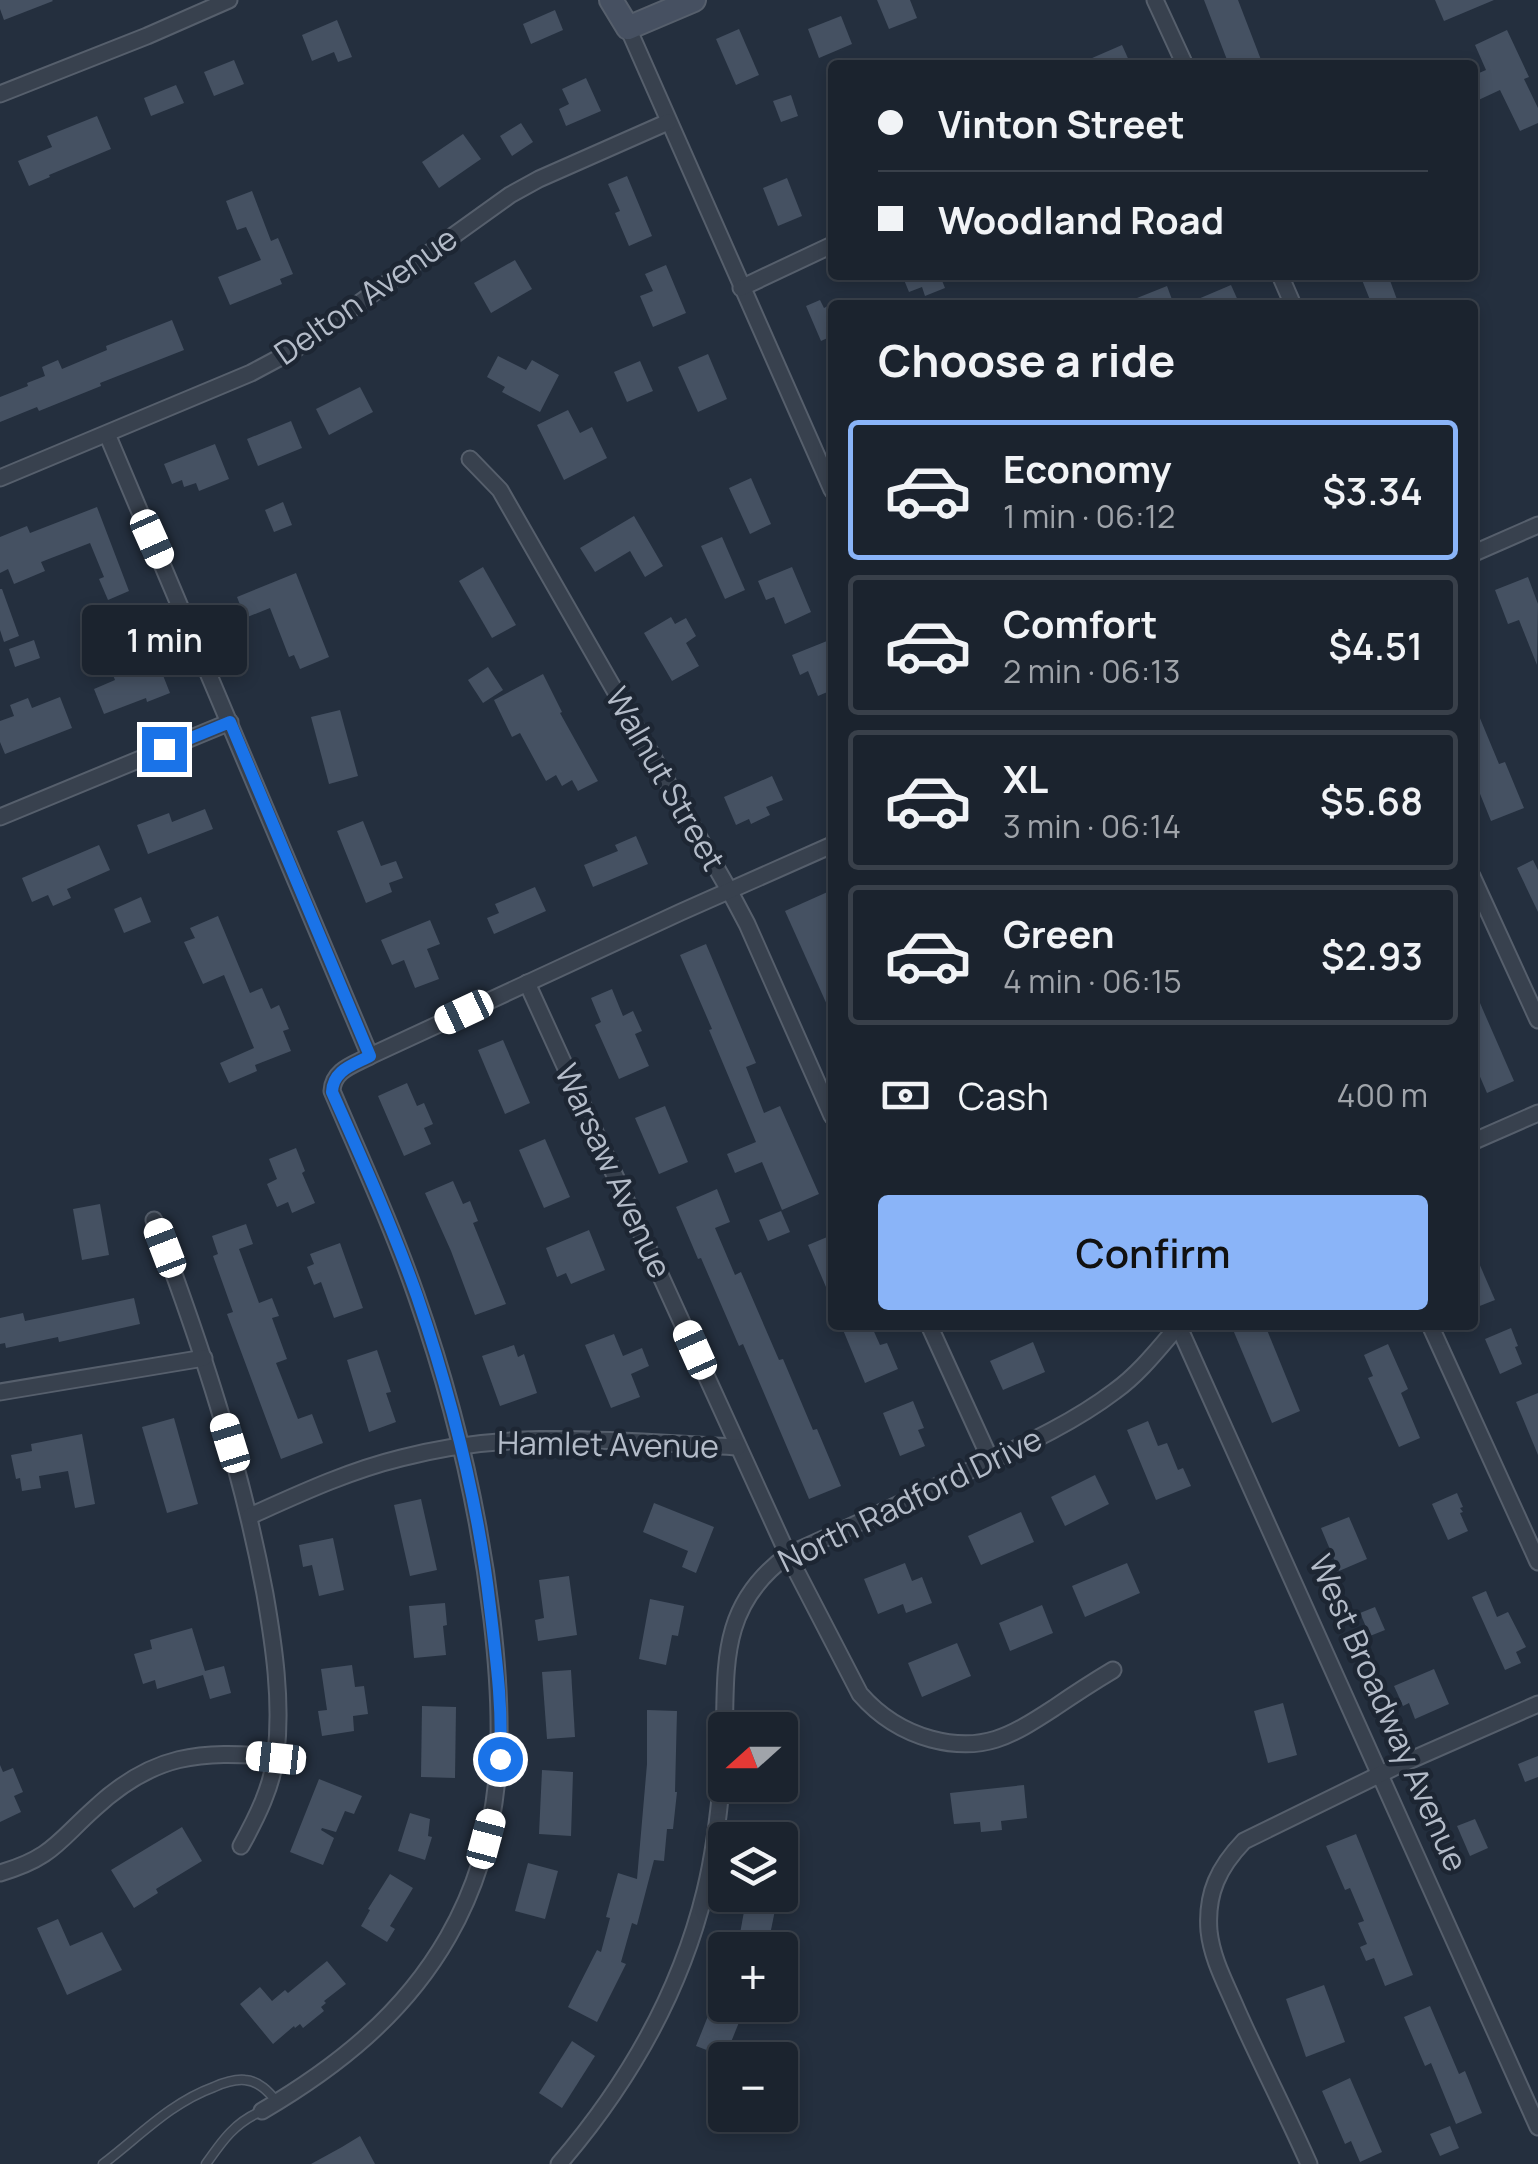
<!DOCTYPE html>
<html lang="en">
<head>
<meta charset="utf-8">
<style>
	body { margin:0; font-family:Manrope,sans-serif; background:#282f3a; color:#f1f3f6; height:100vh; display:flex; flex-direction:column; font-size:38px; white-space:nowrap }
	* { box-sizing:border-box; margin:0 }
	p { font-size:32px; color:#a0a4aa }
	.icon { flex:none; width:55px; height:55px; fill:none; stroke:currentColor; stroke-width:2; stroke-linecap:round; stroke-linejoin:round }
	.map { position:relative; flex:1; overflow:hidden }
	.panel { position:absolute; left:828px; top:300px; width:650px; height:1030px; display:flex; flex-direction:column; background:#1b232e; border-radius:10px; box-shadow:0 5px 15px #0003,0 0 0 2px #39404a }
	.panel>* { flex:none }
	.banner { position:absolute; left:828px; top:60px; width:650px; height:220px; border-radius:10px; box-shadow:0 5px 15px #0003,0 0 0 2px #39404a; display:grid; align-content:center; height:220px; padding:0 50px; background:#1b232e }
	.needle { width:65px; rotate:249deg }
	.buttons { position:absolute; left:708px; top:1712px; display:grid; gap:20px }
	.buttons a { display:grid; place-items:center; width:90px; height:90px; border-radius:10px; background:#1b232e; box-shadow:0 5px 15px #0003,0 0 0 2px #39404a; font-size:50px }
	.end { position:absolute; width:45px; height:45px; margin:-22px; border:12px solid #1a73e8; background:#fff; box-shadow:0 0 0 5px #fff }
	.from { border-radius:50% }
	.bubble { position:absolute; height:70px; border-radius:10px; background:#1b232e; box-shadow:0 5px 15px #0003,0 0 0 2px #39404a; font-size:32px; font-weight:600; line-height:70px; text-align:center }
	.car { position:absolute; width:30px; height:60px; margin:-30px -15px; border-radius:12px; box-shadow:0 0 8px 2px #0007; background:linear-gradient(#fff 24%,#345 0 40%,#fff 0 76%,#345 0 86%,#fff 0) }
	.banner b { display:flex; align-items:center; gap:35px; height:95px; font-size:38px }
	.banner b+b { border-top:2px solid #39404a }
	.banner i { width:25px; height:25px; background:#f1f3f6 }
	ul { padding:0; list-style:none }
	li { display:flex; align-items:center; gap:30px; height:140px; margin:0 20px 15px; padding:0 30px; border:5px solid #39404a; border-radius:10px }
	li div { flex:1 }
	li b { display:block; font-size:38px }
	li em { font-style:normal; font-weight:600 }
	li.selected { border-color:#8ab4f8 }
	li>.icon { width:90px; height:90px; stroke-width:1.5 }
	h2 { padding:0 50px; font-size:45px; line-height:120px }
	.pay { display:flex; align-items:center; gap:25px; height:110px; padding:0 50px; font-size:38px }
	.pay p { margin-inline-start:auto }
	.button { display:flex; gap:20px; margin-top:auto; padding:20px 50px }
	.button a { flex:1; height:115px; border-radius:10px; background:#8ab4f8; color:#111; font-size:40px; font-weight:600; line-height:115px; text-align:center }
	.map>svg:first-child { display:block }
	.building { fill:#455162 }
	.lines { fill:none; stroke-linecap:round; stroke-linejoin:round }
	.lane-casing { stroke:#565f6c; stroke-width:11 }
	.street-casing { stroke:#565f6c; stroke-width:19 }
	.secondary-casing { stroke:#565f6c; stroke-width:26 }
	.lane { stroke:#38414e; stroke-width:8 }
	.street { stroke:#38414e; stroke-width:15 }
	.secondary { stroke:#465061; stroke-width:22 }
	.route { stroke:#1a73e8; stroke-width:12 }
	.labels { text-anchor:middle; stroke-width:9; stroke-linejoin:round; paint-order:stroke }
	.street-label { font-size:32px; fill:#b4bcc9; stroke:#1d2633 }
</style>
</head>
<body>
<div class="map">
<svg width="1538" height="2164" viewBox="0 0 1538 2164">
	<rect width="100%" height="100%" fill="#242f3e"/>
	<g class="building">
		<polygon points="0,0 52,0 53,1 4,20 0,9"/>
		<polygon points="877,0 910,0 917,18 889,29"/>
		<polygon points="1204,0 1238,0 1263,65 1229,65"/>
		<polygon points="1435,0 1494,0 1444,21"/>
		<polygon points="555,10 563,30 531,44 523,24"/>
		<polygon points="841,16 852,44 819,58 808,29"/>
		<polygon points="337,20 352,57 338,62 334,52 312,61 302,35"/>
		<polygon points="739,29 759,75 736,85 716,39"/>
		<polygon points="1507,30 1529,77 1524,79 1538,108 1538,123 1520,131 1500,90 1472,103 1472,76 1486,70 1475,45"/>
		<polygon points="1122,45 1131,65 1076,65"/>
		<polygon points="234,60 244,84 214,96 204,72"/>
		<polygon points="586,78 601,111 566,126 559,109 569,104 562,89"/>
		<polygon points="176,85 184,103 151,116 144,98"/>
		<polygon points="791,95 798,116 781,122 773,101"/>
		<polygon points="97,116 111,149 49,175 50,177 29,186 18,161 52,147 47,136"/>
		<polygon points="521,123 533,142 512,156 500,136"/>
		<polygon points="463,134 481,159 439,188 422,162"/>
		<polygon points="627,176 652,236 629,246 615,213 620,211 608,184"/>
		<polygon points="787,178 802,216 778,226 763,188"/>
		<polygon points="252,191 271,241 278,238 293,274 280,279 282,284 230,305 218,277 261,260 246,227 237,230 226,201"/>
		<polygon points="515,260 532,289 491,313 474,283"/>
		<polygon points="666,265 686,313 653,327 640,296 653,291 645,274"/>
		<polygon points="902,275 949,275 941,278 945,288 925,296 922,287 909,292"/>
		<polygon points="1360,275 1388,275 1399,305 1372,305"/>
		<polygon points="1231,285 1240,305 1184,305"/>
		<polygon points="1167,286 1174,305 1122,305 1122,304"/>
		<polygon points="820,300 824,308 832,304 832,336 821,341 806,306"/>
		<polygon points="172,320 184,350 100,383 101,386 39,411 37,407 0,422 0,397 28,386 27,383 45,376 42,367 58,360 62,369 107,350 106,346"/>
		<polygon points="708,354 727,399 698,412 678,367"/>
		<polygon points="498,356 526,370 532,360 559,375 540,412 502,392 505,387 487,377"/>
		<polygon points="640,361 653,391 627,402 614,372"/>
		<polygon points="360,387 373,412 329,435 316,409"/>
		<polygon points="568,410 580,433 592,427 607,458 564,480 537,425"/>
		<polygon points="291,421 302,448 258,466 247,439"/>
		<polygon points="215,444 229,479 199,491 196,483 184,487 182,480 172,484 164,464"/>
		<polygon points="751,478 771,524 750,534 729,488"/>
		<polygon points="283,502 292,525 274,532 265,510"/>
		<polygon points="97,507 129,591 108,600 99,579 104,577 90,543 41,562 45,571 14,584 8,569 0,573 0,537 27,526 30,533"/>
		<polygon points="634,516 663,566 645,577 630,551 595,572 580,548"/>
		<polygon points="722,537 745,590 725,599 701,546"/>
		<polygon points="483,567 516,625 492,638 459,581"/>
		<polygon points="792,567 811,612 785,624 774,597 766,600 758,581"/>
		<polygon points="296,573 329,657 300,669 294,655 289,657 270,608 245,618 237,597"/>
		<polygon points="1528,577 1538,604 1537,665 1519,620 1508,624 1495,590"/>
		<polygon points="0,589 2,589 19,636 4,642 0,630"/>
		<polygon points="671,617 675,624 686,618 696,636 686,643 699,666 672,681 644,633"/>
		<polygon points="34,640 40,658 15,667 9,649"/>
		<polygon points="149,640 170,693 147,702 146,698 104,714 94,689 115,680 111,670 129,663 124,650"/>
		<polygon points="827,641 832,655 832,690 818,696 808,671 800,675 792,655"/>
		<polygon points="488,667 503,690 483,703 468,680"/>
		<polygon points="543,674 562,712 560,713 598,781 578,791 572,780 562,786 556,775 546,781 520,733 512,737 494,700"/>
		<polygon points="60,697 72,728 5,754 0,742 0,721 14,716 10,705 28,698 32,708"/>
		<polygon points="1472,699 1499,764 1505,762 1524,808 1491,821 1472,774"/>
		<polygon points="340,710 358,776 329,784 311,717"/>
		<polygon points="772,776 783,800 766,807 770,815 751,824 749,819 736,825 724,797"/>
		<polygon points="205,809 213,829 148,854 137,825 169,813 172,822"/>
		<polygon points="363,821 381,866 396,861 403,878 389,883 392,892 366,903 337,831"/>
		<polygon points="636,836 648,864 593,887 584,865 618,851 615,845"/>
		<polygon points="99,845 110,870 67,889 71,898 53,906 48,895 32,902 22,878"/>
		<polygon points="1533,860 1538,870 1538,912 1517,868"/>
		<polygon points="535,887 546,911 494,934 487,918 499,913 495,904"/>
		<polygon points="832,890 832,1016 785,911"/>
		<polygon points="141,897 151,922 124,933 114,909"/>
		<polygon points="218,916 250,993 262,988 271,1009 279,1005 289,1029 283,1031 291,1051 255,1065 257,1071 229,1083 220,1063 254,1048 224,975 203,984 184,942 195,938 190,928"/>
		<polygon points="430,920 440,944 427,949 439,979 415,988 404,960 392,965 381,940"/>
		<polygon points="706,944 756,1063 746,1067 764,1113 780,1106 819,1194 782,1210 762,1162 735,1173 727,1154 756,1142 709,1030 712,1029 680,955"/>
		<polygon points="1473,987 1514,1081 1487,1093 1472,1058"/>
		<polygon points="612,989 623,1016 633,1011 642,1031 635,1034 649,1066 619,1079 595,1025 601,1022 591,998"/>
		<polygon points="503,1040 530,1103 505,1114 478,1050"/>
		<polygon points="407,1083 417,1106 424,1103 433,1124 424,1128 431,1144 404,1156 378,1096"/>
		<polygon points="665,1106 688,1162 659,1174 635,1118"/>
		<polygon points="545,1139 570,1197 544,1208 519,1150"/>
		<polygon points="296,1148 305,1171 302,1173 315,1203 292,1213 288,1202 277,1207 267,1184 277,1179 269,1159"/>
		<polygon points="453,1181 463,1204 470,1201 478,1221 473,1223 506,1304 475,1315 451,1251 425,1193"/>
		<polygon points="717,1189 730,1222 715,1228 735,1275 741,1272 779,1360 783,1359 813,1430 817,1429 841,1486 809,1499 743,1344 739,1346 701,1258 698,1259 676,1207"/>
		<polygon points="100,1204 109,1255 82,1260 73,1209"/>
		<polygon points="781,1211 790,1232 768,1241 759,1220"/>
		<polygon points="246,1224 253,1244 239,1249 259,1303 272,1298 279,1316 272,1318 287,1359 276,1363 298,1419 312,1414 323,1443 281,1459 227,1314 233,1312 213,1256 218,1254 212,1236"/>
		<polygon points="589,1230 605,1270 571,1284 566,1273 557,1277 546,1248"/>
		<polygon points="832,1235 832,1301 808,1245"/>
		<polygon points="340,1243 363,1308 334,1318 321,1282 314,1285 307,1267 314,1264 310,1254"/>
		<polygon points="1472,1247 1495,1300 1472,1309"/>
		<polygon points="134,1298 140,1324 59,1342 58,1337 6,1348 5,1343 0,1344 0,1318 23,1313 25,1321"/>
		<polygon points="841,1325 871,1325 880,1345 887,1343 898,1369 865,1383"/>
		<polygon points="1231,1325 1265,1325 1300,1411 1272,1423"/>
		<polygon points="1511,1328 1518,1346 1515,1347 1522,1364 1500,1374 1485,1339"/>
		<polygon points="614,1334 623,1356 642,1348 649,1366 631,1374 640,1397 611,1408 585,1345"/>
		<polygon points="1033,1342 1045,1372 1003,1390 990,1361"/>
		<polygon points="1388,1344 1408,1389 1401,1393 1420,1438 1399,1447 1368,1378 1373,1376 1364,1355"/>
		<polygon points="514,1345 518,1357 524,1354 537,1393 500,1406 482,1356"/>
		<polygon points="377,1350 391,1392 386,1393 396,1422 369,1432 347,1360"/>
		<polygon points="1538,1393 1538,1455 1516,1402"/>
		<polygon points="913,1401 924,1428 918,1430 925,1446 900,1456 883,1413"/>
		<polygon points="174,1418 198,1504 167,1513 142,1427"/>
		<polygon points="1148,1421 1158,1446 1167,1443 1178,1470 1183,1468 1191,1486 1156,1500 1127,1430"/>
		<polygon points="82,1434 95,1504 75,1508 68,1471 39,1476 41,1488 22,1491 20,1478 16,1479 11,1455 32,1451 31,1444"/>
		<polygon points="1095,1475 1109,1504 1065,1526 1051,1497"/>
		<polygon points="1457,1493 1463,1507 1460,1508 1463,1512 1460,1513 1468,1531 1448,1540 1432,1504"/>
		<polygon points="421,1499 437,1570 410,1576 394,1505"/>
		<polygon points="654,1503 714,1527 696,1573 682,1567 688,1551 643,1532"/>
		<polygon points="1021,1512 1034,1542 981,1565 968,1536"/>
		<polygon points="1349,1517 1367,1559 1339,1571 1321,1528"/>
		<polygon points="333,1538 344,1590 319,1596 312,1565 303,1567 299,1545"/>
		<polygon points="905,1563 912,1581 922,1577 932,1603 906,1613 903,1604 878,1614 864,1579"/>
		<polygon points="1127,1563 1140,1593 1085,1617 1072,1586"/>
		<polygon points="569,1576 577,1635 538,1641 535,1620 544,1618 539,1580"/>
		<polygon points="1486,1591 1497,1617 1508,1612 1526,1647 1516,1652 1521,1663 1505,1670 1472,1597"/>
		<polygon points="650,1599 684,1606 678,1636 672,1635 666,1665 639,1659"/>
		<polygon points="445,1603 447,1625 443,1626 446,1655 414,1658 409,1606"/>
		<polygon points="1042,1605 1053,1633 1010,1651 999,1623"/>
		<polygon points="1375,1607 1385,1630 1370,1636 1360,1613"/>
		<polygon points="192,1628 205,1671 224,1666 231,1693 210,1699 203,1675 157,1689 155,1680 143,1684 134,1654 152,1649 150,1640"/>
		<polygon points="957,1643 971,1676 922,1697 908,1663"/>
		<polygon points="352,1665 355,1687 364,1686 368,1714 353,1716 354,1731 322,1736 318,1711 327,1710 321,1669"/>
		<polygon points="1434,1669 1449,1704 1415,1719 1409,1703 1403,1706 1394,1686"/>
		<polygon points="571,1670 575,1737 547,1739 542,1672"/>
		<polygon points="1283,1703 1297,1755 1268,1763 1254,1711"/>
		<polygon points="422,1706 456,1707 455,1778 421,1777"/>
		<polygon points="647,1710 677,1711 675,1792 677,1792 673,1829 667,1829 664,1861 654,1860 637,1925 632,1923 621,1962 626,1964 597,2022 568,2007 597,1950 601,1952 610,1918 606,1917 618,1873 637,1879 647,1764"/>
		<polygon points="1538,1756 1538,1777 1525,1782 1518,1764"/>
		<polygon points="0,1765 3,1772 13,1768 23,1792 14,1796 21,1812 0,1822"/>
		<polygon points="542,1770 573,1772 571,1836 539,1834"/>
		<polygon points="319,1779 362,1796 354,1814 345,1811 336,1832 322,1828 321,1830 334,1838 323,1865 290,1852"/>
		<polygon points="1024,1785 1027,1818 1001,1821 1002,1830 981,1832 980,1822 954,1824 950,1793"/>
		<polygon points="410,1813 430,1819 428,1836 432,1837 425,1860 398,1851"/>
		<polygon points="1475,1819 1488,1848 1470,1856 1457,1826"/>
		<polygon points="182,1827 202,1861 156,1889 158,1893 134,1908 111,1870"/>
		<polygon points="1356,1834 1413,1975 1385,1986 1374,1958 1366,1961 1360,1947 1367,1944 1358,1923 1364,1921 1350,1888 1345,1890 1326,1846"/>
		<polygon points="528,1863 558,1871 545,1919 515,1911"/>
		<polygon points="390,1874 413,1888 390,1926 395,1929 387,1942 361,1926 370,1910 368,1909"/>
		<polygon points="747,1895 778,1895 767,1950 737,1950"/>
		<polygon points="58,1919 70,1946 102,1932 122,1970 67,1995 37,1928"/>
		<polygon points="327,1961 346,1984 324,2001 326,2003 321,2007 324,2011 303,2028 300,2024 295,2028 294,2026 273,2044 240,2004 260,1987 272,2001 285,1990 288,1993"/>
		<polygon points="724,1976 725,2005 746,2005 725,2057 696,2046"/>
		<polygon points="1324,1985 1345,2042 1306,2057 1286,1999"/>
		<polygon points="1430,2006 1459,2074 1465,2071 1482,2113 1456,2124 1431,2063 1425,2066 1404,2017"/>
		<polygon points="572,2041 595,2056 562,2108 539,2093"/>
		<polygon points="1350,2078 1382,2152 1360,2162 1351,2141 1345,2144 1322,2091"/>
		<polygon points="1450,2126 1459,2148 1440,2156 1430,2134"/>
		<polygon points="360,2136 375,2164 311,2164 342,2147"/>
	</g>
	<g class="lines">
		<g class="lane-casing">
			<g id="lane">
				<path d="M103,2164c37,-28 67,-61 111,-77 9,-4 21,-8 31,-7 14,1 24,12 32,22"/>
				<path d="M206,2164c16,-23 29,-42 56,-53"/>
			</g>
		</g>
		<g class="street-casing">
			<g id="street">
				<polyline points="1155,0 1185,65"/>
				<polyline points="628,28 832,490"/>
				<polyline points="0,94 147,36 229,0"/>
				<polyline points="1280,275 1293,305"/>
				<polyline points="741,288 832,245"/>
				<polyline points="107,434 370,1056"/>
				<polyline points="470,459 500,490 729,890 747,924 832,1116"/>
				<polyline points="0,478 251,373 294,350 510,195 539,179 668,122"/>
				<polyline points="1472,554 1538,525"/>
				<polyline points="0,817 230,722"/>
				<polyline points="1472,876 1538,1020"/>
				<path d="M527,983l261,572 72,139c20,23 42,37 71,45 52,14 80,-3 123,-31 19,-13 39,-26 59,-38"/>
				<polyline points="1472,1142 1538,1113"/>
				<path d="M154,1220c46,122 87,245 111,374 9,52 17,106 11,160 -4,33 -19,63 -35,92"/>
				<polyline points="929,1325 991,1461"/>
				<polyline points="1178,1325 1538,2127"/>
				<polyline points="1430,1325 1538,1562"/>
				<polyline points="0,1392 204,1358"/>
				<path d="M250,1516c49,-22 98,-45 151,-58 112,-30 223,-16 337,-11"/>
				<path d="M0,1873c52,-15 58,-32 95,-65 58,-54 105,-58 181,-51"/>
				<path d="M262,2111c75,-44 142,-97 186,-174 58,-101 57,-206 44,-317 -13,-111 -39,-220 -76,-325 -24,-69 -55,-136 -84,-204 1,-21 21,-26 38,-35l311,-144 151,-67"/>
				<path d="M559,2164c68,-79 121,-171 146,-273 10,-41 15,-86 18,-128 6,-83 -12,-152 65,-208 62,-28 125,-57 187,-87 47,-22 98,-45 140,-77 25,-18 44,-43 64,-66"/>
				<path d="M1309,2164c-23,-52 -49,-102 -72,-154 -11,-26 -25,-51 -28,-79 -3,-38 10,-64 35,-90l151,-74 143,-63"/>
			</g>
		</g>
		<g class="secondary-casing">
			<polyline id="secondary" points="611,0 628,28 694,0"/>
		</g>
		<use href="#lane" class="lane"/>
		<use href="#street" class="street"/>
		<use href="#secondary" class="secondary"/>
	</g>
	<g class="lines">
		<path class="route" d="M164,749l66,-27 140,334c-17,9 -37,14 -38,36 30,67 60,134 85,204 34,100 61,205 73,311 6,51 13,100 10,152"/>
	</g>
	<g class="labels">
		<g class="street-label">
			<text transform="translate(366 296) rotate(-35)" y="11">Delton Avenue</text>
			<text transform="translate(665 779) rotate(60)" y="11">Walnut Street</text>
			<text transform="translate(613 1171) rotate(65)" y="11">Warsaw Avenue</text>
			<text transform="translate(608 1445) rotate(1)" y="11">Hamlet Avenue</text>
			<text transform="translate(910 1500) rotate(-26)" y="11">North Radford Drive</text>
			<text transform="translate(1388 1713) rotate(66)" y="11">West Broadway Avenue</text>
		</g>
	</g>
</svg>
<div class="buttons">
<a><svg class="needle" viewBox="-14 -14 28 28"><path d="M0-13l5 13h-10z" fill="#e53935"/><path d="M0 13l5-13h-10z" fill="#a0a4aa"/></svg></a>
<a><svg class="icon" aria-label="layers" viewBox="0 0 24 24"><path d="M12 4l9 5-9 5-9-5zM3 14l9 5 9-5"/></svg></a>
<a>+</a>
<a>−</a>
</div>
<i class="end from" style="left:500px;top:1759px"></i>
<i class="end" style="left:164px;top:749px"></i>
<div class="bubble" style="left:82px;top:605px;width:165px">1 min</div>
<i class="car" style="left:152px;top:539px;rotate:156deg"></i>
<i class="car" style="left:464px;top:1012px;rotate:245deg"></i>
<i class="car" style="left:165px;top:1248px;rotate:339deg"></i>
<i class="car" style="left:695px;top:1350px;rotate:336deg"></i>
<i class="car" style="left:230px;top:1443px;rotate:343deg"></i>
<i class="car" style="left:276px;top:1758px;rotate:276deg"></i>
<i class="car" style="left:486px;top:1839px;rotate:15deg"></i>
<div class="banner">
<b><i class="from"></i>Vinton Street</b>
<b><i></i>Woodland Road</b>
</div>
<section class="panel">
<h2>Choose a ride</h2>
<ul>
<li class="selected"><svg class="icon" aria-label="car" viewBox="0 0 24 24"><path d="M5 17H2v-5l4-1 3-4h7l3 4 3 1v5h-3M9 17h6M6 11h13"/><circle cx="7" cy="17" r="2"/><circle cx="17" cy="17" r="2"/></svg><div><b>Economy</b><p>1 min · 06:12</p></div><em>$3.34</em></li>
<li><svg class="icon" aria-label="car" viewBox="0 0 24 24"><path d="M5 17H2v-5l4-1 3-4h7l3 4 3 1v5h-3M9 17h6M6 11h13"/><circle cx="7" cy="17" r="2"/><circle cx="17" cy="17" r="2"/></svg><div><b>Comfort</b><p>2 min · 06:13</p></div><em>$4.51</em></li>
<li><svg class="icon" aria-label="car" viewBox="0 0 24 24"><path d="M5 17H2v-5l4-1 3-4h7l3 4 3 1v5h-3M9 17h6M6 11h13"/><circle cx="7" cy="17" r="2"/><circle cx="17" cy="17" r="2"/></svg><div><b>XL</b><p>3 min · 06:14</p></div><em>$5.68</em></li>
<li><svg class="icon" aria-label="car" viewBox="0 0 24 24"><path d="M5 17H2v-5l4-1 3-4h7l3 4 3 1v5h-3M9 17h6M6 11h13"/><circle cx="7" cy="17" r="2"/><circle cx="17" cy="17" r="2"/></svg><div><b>Green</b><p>4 min · 06:15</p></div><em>$2.93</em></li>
</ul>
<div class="pay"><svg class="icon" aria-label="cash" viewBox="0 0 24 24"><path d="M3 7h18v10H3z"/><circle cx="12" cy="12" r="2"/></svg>Cash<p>400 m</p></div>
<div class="button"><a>Confirm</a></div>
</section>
</div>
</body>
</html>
